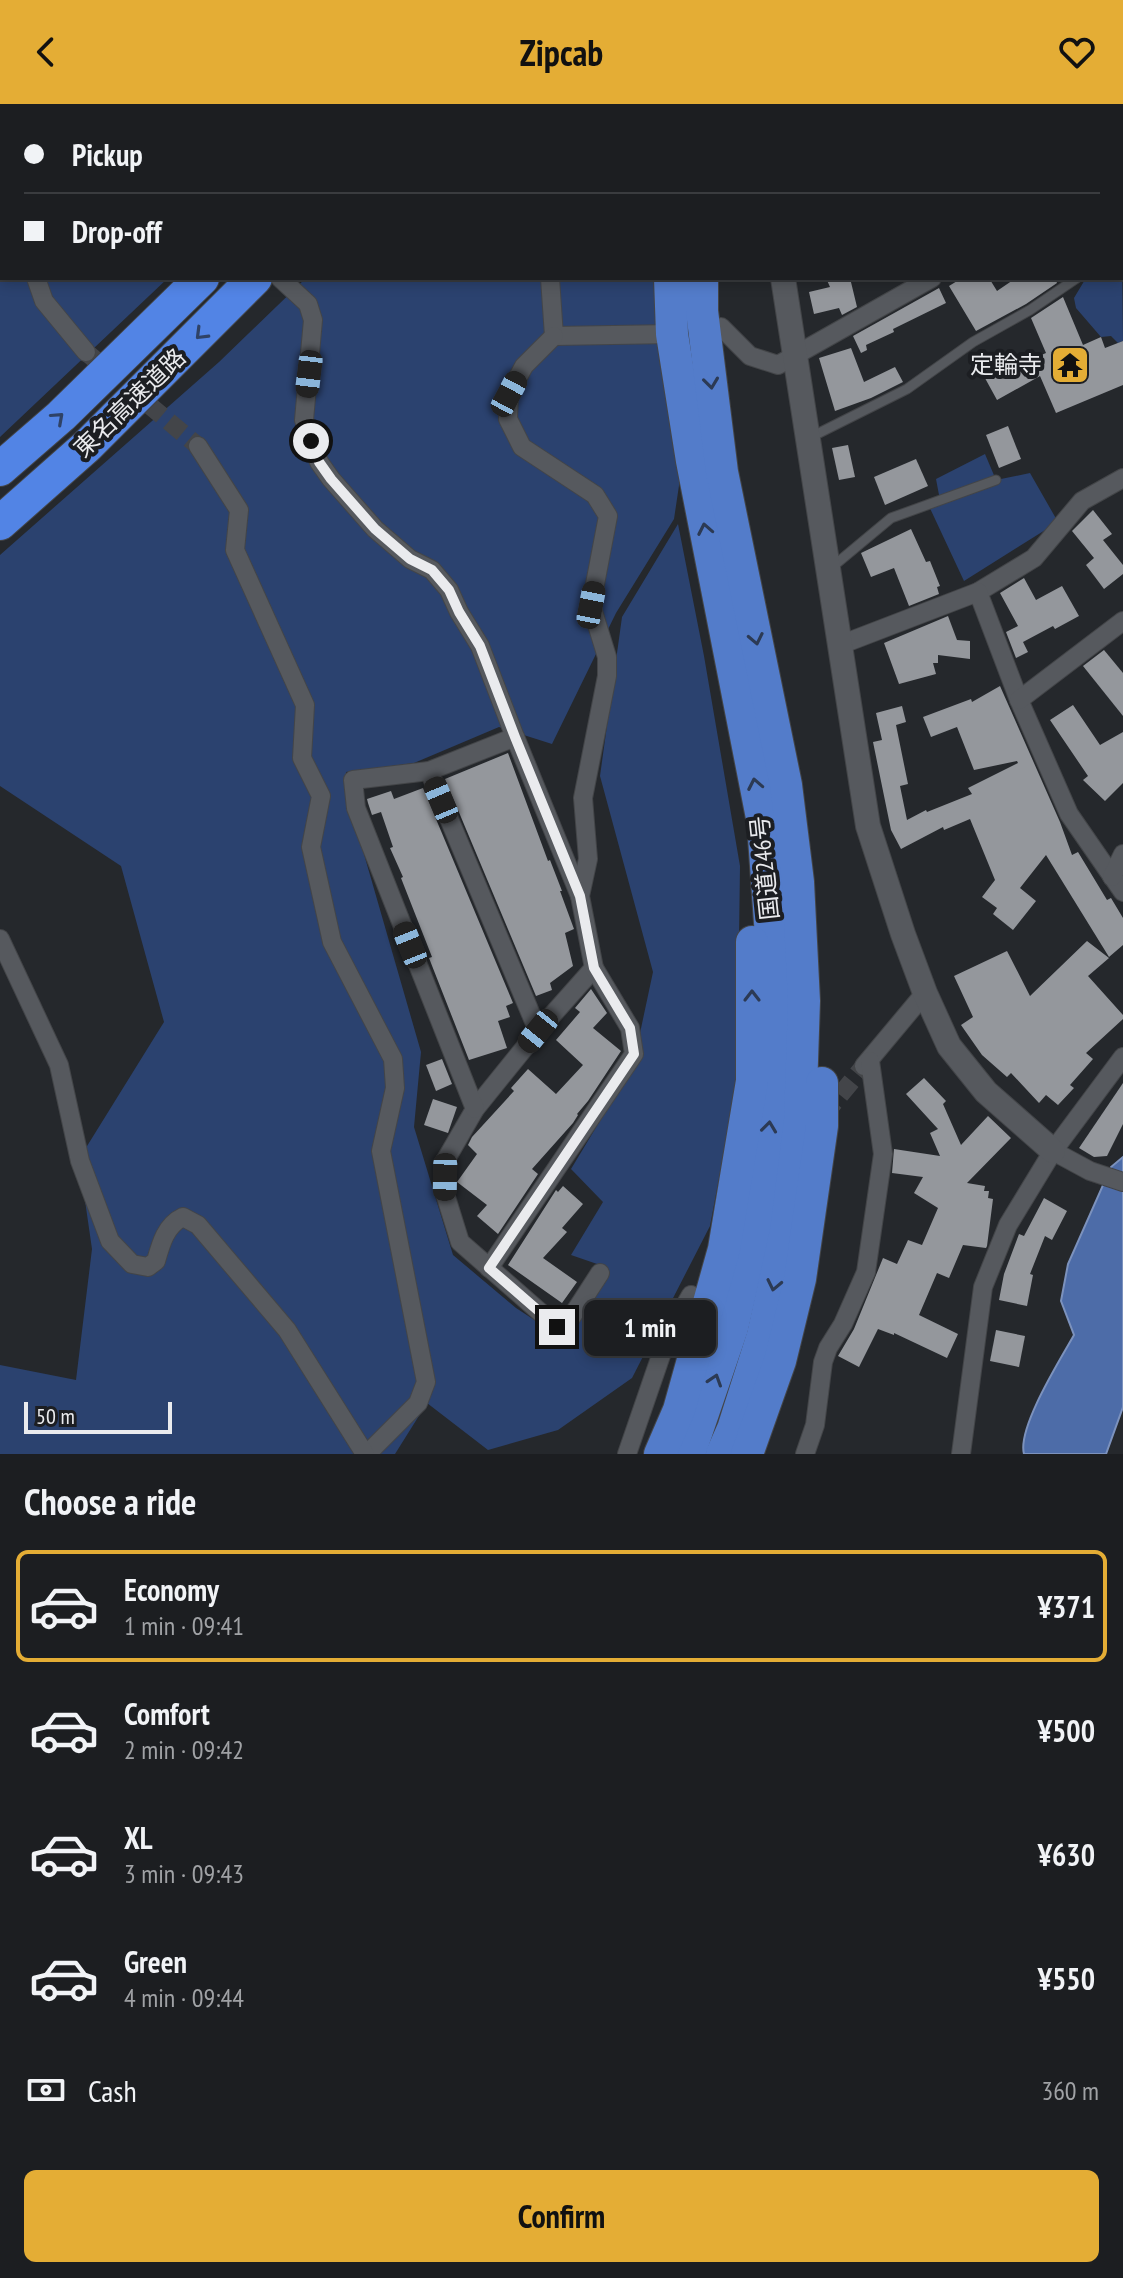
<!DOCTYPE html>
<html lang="en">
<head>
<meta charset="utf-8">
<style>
	body { margin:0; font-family:"PT Sans Narrow","Noto Sans JP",sans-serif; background:#25272a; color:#f1f3f6; height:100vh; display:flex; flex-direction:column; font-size:30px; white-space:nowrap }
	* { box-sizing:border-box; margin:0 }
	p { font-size:26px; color:#a0a2a5 }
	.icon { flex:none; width:44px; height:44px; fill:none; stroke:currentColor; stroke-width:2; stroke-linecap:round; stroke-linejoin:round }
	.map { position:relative; height:1350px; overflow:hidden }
	.panel { display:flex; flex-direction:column; background:#1c1e21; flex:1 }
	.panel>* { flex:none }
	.banner { position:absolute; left:0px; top:0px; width:1124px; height:176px; box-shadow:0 4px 12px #0003,0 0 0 2px #3a3c3f; display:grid; align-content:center; height:176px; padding:0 24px; background:#1c1e21 }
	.scale { position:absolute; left:24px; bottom:20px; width:148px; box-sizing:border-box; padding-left:8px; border:4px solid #eaebee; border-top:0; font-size:22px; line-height:28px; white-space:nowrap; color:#eaebee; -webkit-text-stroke:6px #1c1e22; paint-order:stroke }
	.end { position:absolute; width:36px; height:36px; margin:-18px; border:10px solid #eaebee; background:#111; box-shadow:0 0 0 4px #111 }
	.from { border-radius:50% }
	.bubble { position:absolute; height:56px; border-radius:12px; background:#1c1e21; box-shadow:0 4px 12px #0003,0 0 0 2px #3a3c3f; font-size:26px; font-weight:700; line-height:56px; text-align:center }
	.car { position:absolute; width:24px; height:48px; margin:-24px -12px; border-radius:10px; box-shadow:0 0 6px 2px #0007; background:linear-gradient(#222 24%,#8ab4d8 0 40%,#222 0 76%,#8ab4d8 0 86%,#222 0) }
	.banner b { display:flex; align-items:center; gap:28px; height:76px; font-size:30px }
	.banner b+b { border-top:2px solid #3a3c3f }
	.banner i { width:20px; height:20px; background:#f1f3f6 }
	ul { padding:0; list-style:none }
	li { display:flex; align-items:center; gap:24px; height:112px; margin:0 16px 12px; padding:0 8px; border:4px solid transparent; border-radius:12px }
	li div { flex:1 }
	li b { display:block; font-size:30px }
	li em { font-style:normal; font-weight:700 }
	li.current { border-color:#e4ad35 }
	li>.icon { width:72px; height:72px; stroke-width:1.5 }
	h2 { padding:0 24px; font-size:36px; line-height:96px }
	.pay { display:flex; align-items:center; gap:20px; height:88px; padding:0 24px; font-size:30px }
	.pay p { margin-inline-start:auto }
	.primary-button { display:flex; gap:16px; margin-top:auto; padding:16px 24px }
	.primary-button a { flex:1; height:92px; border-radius:12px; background:#e4ad35; color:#111; font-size:32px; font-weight:700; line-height:92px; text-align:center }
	header { display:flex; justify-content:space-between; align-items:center; height:104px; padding:0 24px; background:#e4ad35; color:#111; font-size:36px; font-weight:700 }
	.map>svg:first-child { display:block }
	.green { fill:#2b426f }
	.water { fill:#4d6ca8; stroke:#7c92bd; stroke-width:2 }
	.building { fill:#94979c }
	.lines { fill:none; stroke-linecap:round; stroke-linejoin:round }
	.minor-tunnel { stroke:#434549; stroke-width:18; stroke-dasharray:18 9; stroke-linecap:butt }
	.service-casing { stroke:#434548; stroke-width:11 }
	.minor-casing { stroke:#434548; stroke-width:20 }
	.tertiary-casing { stroke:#434548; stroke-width:26 }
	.trunk-casing { stroke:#434548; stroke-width:34 }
	.motorway-casing { stroke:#434548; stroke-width:36 }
	.service { stroke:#56595e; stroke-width:9 }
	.minor { stroke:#56595e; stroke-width:18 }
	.tertiary { stroke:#56595e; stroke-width:24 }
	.trunk { stroke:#537cca; stroke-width:32 }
	.motorway { stroke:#5284e5; stroke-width:34 }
	.oneway { stroke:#2f4266 }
	.oneway2 { stroke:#2c3a54 }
	.route { stroke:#eaebee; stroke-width:10 }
	.labels { text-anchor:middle; stroke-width:8; stroke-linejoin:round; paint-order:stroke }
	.poi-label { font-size:24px; fill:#eaebee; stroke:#1c1e22; text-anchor:end }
	.street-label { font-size:24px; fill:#eaebee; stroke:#1c1e22 }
</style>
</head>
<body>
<header><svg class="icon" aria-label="back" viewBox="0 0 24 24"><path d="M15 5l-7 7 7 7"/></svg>Zipcab<svg class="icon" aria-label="heart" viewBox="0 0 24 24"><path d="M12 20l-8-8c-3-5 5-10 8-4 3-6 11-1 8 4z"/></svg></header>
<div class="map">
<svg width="1123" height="1350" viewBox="0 0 1123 1350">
	<rect width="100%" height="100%" fill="#25282c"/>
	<g class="green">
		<polygon points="0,0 338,0 336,2 2,2 2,174 168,174 0,333"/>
		<polygon points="518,0 727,0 727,2 517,2"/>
		<polygon points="1122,152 1123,237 1118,239 1111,232 1101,233 1076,204 1074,194 1086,174 1122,174"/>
		<polygon points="306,174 710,174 674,415 616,509 552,640 499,623 414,659 346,668 353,712 421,948 414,1023 453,1151 516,1204 559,1232 600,1161 571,1151 603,1098 571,1065 633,962 653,868 600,672 622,513 678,420 704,552 740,762 737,979 710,1122 632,1274 558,1326 488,1346 427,1299 395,1350 0,1350 0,1261 76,1276 92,1145 79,1055 164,918 121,762 0,682 0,451 219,258"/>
		<polygon points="985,350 996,376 1030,369 1058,418 964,477 928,400 939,391 936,375"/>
	</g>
	<path class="water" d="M1123,1053v250l-17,47h-82c-7,-26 36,-94 50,-119l-13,-34 7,-37 43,-97z"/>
	<g class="building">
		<polygon points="826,174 850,174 857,203 842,211 839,204 814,210 809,188 830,183"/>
		<polygon points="962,174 989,174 997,187 1016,174 1055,174 1057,179 1026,200 976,227 949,182"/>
		<polygon points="939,184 946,199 893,225 894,228 866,241 867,246 861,249 853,232"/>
		<polygon points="1063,193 1083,241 1101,233 1105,244 1123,237 1123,281 1056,309 1040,272 997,296 980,265 997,256 1003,266 1015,260 1016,262 1046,249 1031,214"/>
		<polygon points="851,244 864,278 895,263 903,278 871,294 835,307 819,254"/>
		<polygon points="1008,322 1021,355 999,364 986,331"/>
		<polygon points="848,341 855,373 839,376 832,344"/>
		<polygon points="916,355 928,382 885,401 874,373"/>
		<polygon points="1093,406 1112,430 1103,436 1123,461 1123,470 1104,485 1086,461 1094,454 1072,427"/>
		<polygon points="911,425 926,458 930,457 940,482 937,483 939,490 909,502 894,464 871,473 861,449"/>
		<polygon points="1024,474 1036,496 1062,482 1079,512 1055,525 1053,522 1023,538 1028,548 1016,554 1006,528 1018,522 1000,489"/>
		<polygon points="948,512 957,536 970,537 970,555 938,551 938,559 933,559 936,570 899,580 884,539"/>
		<polygon points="1104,546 1123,569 1123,612 1083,562"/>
		<polygon points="1000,582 1060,718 1072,751 1078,748 1107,796 1111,794 1123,814 1123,841 1109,853 1046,751 1020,784 1036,797 1013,826 993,810 997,804 982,793 995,776 970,715 944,726 943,723 901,745 891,726 873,638 882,636 876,609 902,602 906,618 896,621 908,680 900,682 907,716 926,706 927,708 972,690 968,684 1018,659 1017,657 974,666 957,623 931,633 923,613 971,595 972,598"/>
		<polygon points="1073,601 1100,641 1123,628 1123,679 1105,697 1083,676 1088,672 1050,616"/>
		<polygon points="508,649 548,757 550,756 562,787 560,787 574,825 565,829 573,862 550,879 552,886 536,892 445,675"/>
		<polygon points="423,684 513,899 506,902 510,913 498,917 507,944 469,956 429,854 432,853 401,774 403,773 390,744 393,743 381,708 372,711 368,699 367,695 391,687 394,695"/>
		<polygon points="1087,837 1109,854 1088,872 1123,911 1123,915 1086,949 1093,955 1070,981 1074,984 1058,1001 1046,991 1039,999 1011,969 1007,973 982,951 961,921 973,913 954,872 1007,847 1030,892"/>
		<polygon points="591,885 607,909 593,924 621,947 588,997 577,1010 578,1011 573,1019 532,1065 538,1070 498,1130 477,1112 487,1101 457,1078 477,1050 468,1041 472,1033 514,987 511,984 528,965 556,990 583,961 556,936 580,908 575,904"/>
		<polygon points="442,955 452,980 436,987 426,961"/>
		<polygon points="924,974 946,997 943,1000 961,1041 988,1012 1011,1034 967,1079 985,1082 984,1087 989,1087 988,1094 993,1095 987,1142 986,1144 963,1141 949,1174 937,1169 919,1211 958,1230 947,1254 894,1229 894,1231 878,1225 859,1263 838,1252 854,1225 883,1154 897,1160 908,1136 922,1141 938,1104 914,1089 923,1073 892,1069 894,1045 940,1052 930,1029 938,1025 906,990"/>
		<polygon points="1123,979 1123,1020 1107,1052 1094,1053 1079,1044"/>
		<polygon points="433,995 457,1003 448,1029 424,1021"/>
		<polygon points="563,1082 583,1100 562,1124 567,1128 543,1154 577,1178 562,1199 508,1161 556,1086 558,1088"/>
		<polygon points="1044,1094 1067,1107 1052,1136 1045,1132 1030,1170 1033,1171 1027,1202 999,1196 1004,1170 1019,1130 1024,1132"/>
		<polygon points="996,1226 1025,1232 1019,1263 990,1257"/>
	</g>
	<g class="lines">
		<g class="minor-tunnel">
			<polyline points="86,248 198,342"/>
			<polyline points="823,1012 864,962"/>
		</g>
		<g class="service-casing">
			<g id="service">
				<polyline points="809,334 907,285 973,238 1030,206 1077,174"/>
				<polyline points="831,464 891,414 996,376"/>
			</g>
		</g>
		<g class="minor-casing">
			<g id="minor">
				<polyline points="253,0 254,2"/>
				<polyline points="471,0 478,2"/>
				<polyline points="909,0 912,2"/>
				<polyline points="1112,0 1113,2"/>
				<polyline points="0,88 2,91"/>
				<polyline points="36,174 44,197 86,248"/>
				<polyline points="280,174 308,200 313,216 304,316 319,358 331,375 375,425 410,455 432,466 449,486 459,508 480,542 515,633"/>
				<polyline points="550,174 554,232 672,230"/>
				<polyline points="721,223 750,252 778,261 932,174"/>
				<polyline points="198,342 239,406 235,446 305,601 302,654 321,692 311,743 332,838 393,955 395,984 381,1047 426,1278 418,1299 367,1350"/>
				<polyline points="978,488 1034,454 1082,397 1123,374"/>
				<polyline points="840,541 978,488 1019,596 1069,710 1123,788"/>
				<polyline points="1019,596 1123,517"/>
				<polyline points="429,667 538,927"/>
				<polyline points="1112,773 1123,750"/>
				<path d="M0,835l59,126 21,96 30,80 22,23 16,3 8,-6c5,-18 10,-36 27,-44l15,8 89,105 78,124"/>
				<polyline points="594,864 538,927 475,1005 445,1057 445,1090 460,1138 557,1223 567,1220 600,1169"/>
				<polyline points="864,962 925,889"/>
				<polyline points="475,1005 356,704 353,676 429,667 515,633 580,792"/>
				<polyline points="1053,1047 1090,1067 1123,1078"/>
				<polyline points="489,1164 634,950 630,924 594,864 580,792 588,755 583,694 607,572 607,553 591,501 608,412 595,391 522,343 508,315 509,290 524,262 554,232"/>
				<polyline points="627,1350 668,1231 691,1191"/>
				<polyline points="805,1350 815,1321 823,1258 828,1244 843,1220 866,1168 883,1050 870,957"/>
				<polyline points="961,1350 983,1183 1008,1121 1053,1047 1123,953"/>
			</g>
		</g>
		<g class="tertiary-casing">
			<g id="tertiary">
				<polyline points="737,0 737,2"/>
				<polyline points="783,174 868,722 903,830 925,889 949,942 986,988 1053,1047"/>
			</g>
		</g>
		<g class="trunk-casing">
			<g id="trunk">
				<polyline points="673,2 674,0"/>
				<polyline points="707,2 707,0"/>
				<polyline points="670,174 672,230 692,357 763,719 776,904 770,1015 756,1121 732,1224 689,1350"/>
				<polyline points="702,174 702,207 722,368 786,681 798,778 804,897 800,1016 786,1127 763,1231 733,1325 722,1350"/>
				<polyline points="660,1350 679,1306 724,1145 752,977 752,838"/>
				<polyline points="747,1350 780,1257 800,1175 822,1022 822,979"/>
			</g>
		</g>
		<g class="motorway-casing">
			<g id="motorway">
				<polyline points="362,2 364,0"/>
				<polyline points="410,2 412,0"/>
				<polyline points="0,365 61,312 202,174"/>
				<polyline points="0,419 87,342 255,174"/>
			</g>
		</g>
		<use href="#service" class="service"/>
		<use href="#minor" class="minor"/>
		<use href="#tertiary" class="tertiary"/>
		<use href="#trunk" class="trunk"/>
		<use href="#motorway" class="motorway"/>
	</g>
	<defs><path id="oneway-chevron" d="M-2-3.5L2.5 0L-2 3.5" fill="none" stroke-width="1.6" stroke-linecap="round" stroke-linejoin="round" transform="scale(2)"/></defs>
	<g class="oneway">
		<use href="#oneway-chevron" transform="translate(201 230) rotate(135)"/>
		<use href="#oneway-chevron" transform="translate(58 314) rotate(-42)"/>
	</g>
	<g class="oneway2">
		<use href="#oneway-chevron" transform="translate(711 279) rotate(83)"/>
		<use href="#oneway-chevron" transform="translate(705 425) rotate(-101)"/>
		<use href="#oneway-chevron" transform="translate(756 535) rotate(78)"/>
		<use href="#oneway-chevron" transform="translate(755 680) rotate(-101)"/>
		<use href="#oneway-chevron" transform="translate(752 892) rotate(-90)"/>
		<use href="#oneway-chevron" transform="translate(769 1023) rotate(-83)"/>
		<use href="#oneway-chevron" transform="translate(774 1181) rotate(102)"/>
		<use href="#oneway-chevron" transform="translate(715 1276) rotate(-72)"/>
	</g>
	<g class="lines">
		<polyline class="route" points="311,337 319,358 331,375 375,425 410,455 432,466 449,486 459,508 480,542 515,633 580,792 594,864 630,924 634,950 489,1164 557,1223"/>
	</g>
	<defs>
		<g id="temple-square" transform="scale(2)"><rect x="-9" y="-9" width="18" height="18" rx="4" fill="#e4ad35" stroke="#1c1e22"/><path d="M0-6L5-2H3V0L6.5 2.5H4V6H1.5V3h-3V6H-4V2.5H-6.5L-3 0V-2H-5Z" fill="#111"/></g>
	</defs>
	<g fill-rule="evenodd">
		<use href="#temple-square" x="1070" y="261"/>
	</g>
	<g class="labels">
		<g class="poi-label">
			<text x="1042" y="269">定輪寺</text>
		</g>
		<g class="street-label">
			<text transform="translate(130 299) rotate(-44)" y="8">東名高速道路</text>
			<text transform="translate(765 764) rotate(-96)" y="8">国道246号</text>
		</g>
	</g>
</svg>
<div class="scale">50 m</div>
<i class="end from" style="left:311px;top:337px"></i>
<i class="end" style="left:557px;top:1223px"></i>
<div class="bubble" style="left:584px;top:1196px;width:132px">1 min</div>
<i class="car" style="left:309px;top:270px;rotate:187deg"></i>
<i class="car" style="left:509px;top:290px;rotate:28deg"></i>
<i class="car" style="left:591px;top:501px;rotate:11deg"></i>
<i class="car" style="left:441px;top:696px;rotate:337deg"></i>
<i class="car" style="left:410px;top:841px;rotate:338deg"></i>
<i class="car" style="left:538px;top:927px;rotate:219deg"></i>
<i class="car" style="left:445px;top:1073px;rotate:181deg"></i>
<div class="banner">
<b><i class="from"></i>Pickup</b>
<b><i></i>Drop-off</b>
</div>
</div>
<section class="panel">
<h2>Choose a ride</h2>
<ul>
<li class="current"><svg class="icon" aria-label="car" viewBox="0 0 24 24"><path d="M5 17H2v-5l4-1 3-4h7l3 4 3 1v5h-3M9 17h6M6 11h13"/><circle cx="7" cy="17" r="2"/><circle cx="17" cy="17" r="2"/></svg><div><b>Economy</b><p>1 min · 09:41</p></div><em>¥371</em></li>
<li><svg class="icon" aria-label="car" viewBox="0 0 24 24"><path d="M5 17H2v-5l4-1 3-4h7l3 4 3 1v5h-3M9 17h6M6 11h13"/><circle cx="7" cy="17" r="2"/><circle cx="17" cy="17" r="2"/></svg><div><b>Comfort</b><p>2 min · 09:42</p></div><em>¥500</em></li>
<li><svg class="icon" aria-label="car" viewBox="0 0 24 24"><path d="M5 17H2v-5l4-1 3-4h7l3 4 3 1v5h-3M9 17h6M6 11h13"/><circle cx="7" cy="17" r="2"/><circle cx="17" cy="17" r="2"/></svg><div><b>XL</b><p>3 min · 09:43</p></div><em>¥630</em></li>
<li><svg class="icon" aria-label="car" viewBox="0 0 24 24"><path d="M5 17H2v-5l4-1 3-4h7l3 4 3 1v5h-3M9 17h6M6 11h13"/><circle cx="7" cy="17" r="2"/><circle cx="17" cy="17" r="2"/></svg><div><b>Green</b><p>4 min · 09:44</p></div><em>¥550</em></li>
</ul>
<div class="pay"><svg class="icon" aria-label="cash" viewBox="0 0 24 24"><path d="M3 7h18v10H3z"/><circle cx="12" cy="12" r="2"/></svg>Cash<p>360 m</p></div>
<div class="primary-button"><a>Confirm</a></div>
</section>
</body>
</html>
